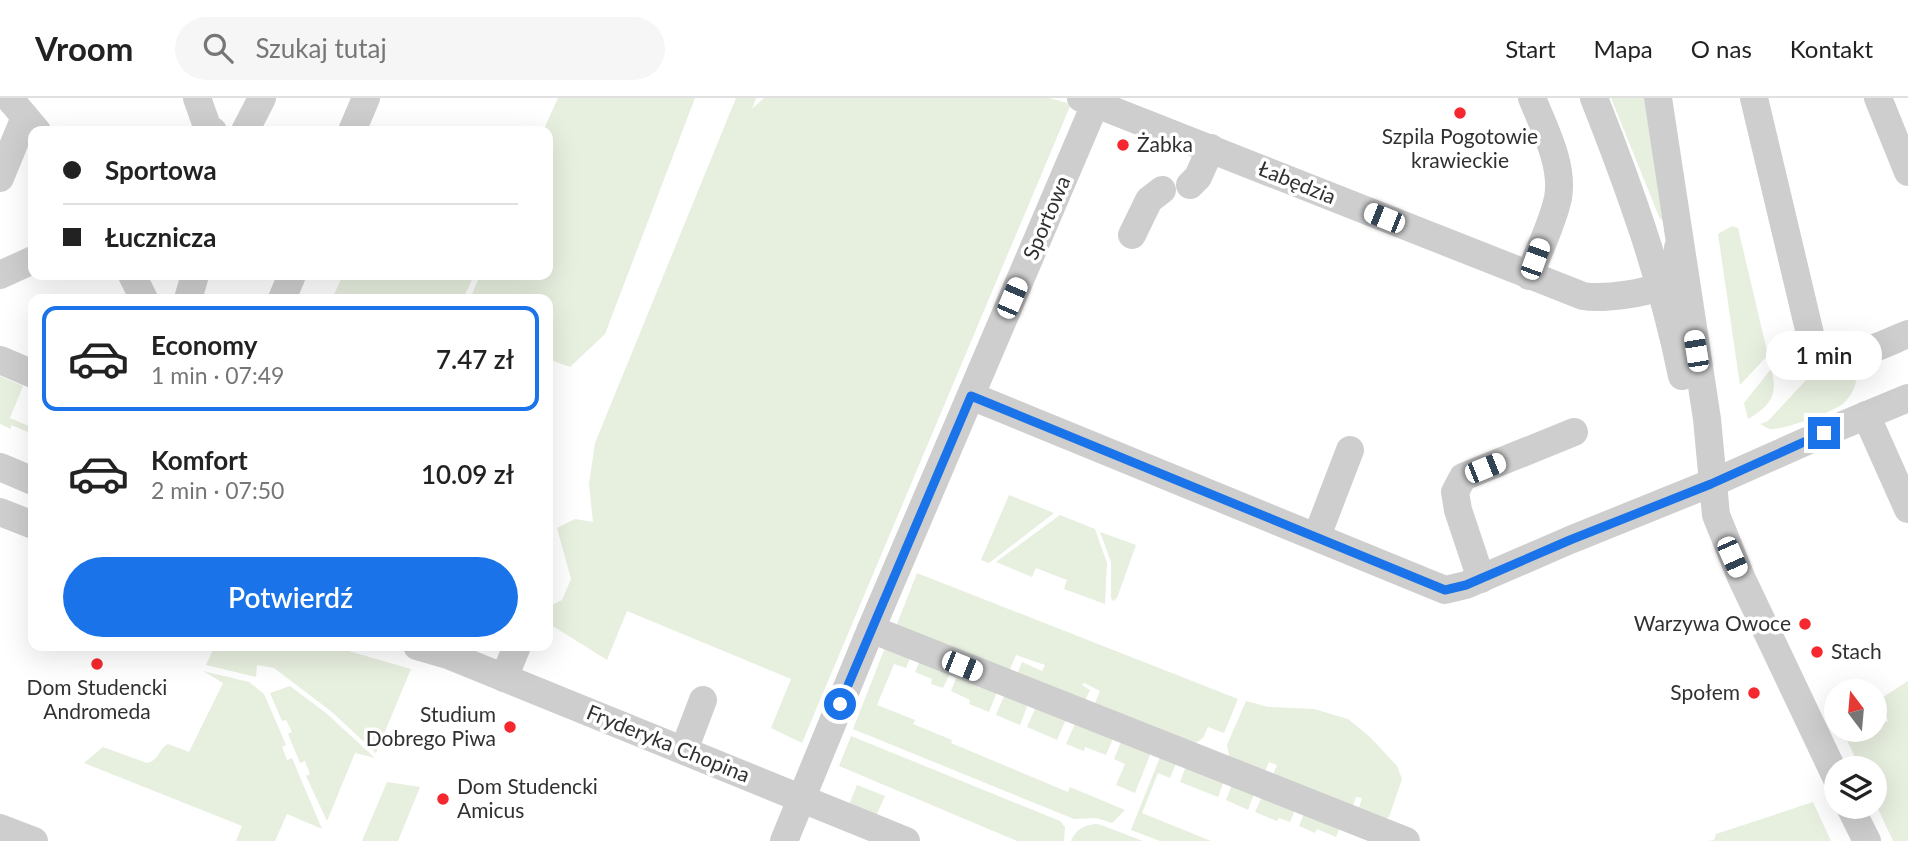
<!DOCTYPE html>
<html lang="pl">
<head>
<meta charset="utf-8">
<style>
	body { margin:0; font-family:Lato,sans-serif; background:#f6f6f6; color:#222; height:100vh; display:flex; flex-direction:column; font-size:26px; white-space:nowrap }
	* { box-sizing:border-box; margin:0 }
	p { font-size:23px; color:#767676 }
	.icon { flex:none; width:38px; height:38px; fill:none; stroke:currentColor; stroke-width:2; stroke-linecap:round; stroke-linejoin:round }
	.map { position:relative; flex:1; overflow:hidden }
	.side { position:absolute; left:28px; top:196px; width:525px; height:357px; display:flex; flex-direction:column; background:#fff; border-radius:14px; box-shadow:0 7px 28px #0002 }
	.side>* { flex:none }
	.hud { position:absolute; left:28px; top:28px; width:525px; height:154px; border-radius:14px; box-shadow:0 7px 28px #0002; display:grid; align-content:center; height:154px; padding:0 35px; background:#fff }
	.needle { width:46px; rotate:344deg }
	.tools { position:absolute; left:1824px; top:581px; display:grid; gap:14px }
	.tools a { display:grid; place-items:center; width:63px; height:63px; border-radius:50%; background:#fff; box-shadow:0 7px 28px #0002; font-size:35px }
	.end { position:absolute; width:32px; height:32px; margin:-16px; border:9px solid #1a73e8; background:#fff; box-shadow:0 0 0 4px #fff }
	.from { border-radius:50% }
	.bubble { position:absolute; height:49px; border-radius:24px; background:#fff; box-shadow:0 7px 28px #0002; font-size:23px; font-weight:600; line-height:49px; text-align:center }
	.car { position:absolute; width:21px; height:42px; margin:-21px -10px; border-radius:9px; box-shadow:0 0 5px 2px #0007; background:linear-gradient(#fff 24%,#345 0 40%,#fff 0 76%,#345 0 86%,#fff 0) }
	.hud b { display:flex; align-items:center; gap:24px; height:66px; font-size:26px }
	.hud b+b { border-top:2px solid #e0e0e0 }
	.hud i { width:18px; height:18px; background:#222 }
	ul { padding:12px 0 0; list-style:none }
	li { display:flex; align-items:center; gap:21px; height:105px; margin:0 14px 10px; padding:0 21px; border:4px solid transparent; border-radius:14px }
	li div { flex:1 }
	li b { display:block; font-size:26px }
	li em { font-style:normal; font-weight:600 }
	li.active { border-color:#1a73e8 }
	li>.icon { width:63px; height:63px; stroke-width:1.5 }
	.action { display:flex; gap:14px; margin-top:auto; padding:14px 35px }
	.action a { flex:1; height:80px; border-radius:42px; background:#1a73e8; color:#fff; font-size:28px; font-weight:600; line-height:80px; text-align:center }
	header { display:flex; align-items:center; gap:42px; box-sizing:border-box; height:98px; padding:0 35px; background:#fff; border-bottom:2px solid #e0e0e0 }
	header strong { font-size:33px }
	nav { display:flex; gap:38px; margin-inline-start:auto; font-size:24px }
	.search { width:490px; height:63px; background:#f6f6f6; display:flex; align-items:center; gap:18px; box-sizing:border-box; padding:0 24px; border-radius:38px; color:#767676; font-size:26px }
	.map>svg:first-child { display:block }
	.green { fill:#e7efdf }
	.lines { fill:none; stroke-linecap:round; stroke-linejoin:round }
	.minor { stroke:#cecece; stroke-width:28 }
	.route { stroke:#1a73e8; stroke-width:9 }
	.poi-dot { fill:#f4282e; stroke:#fff; stroke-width:2.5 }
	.labels { text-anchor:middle; stroke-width:7; stroke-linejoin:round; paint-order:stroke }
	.poi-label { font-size:21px; fill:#313131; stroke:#fff; text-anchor:start }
	.street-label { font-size:21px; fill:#313131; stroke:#fff }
</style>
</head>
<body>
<header>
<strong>Vroom</strong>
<div class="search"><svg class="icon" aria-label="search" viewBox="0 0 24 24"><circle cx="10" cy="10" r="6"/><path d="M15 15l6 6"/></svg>Szukaj tutaj</div>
<nav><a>Start</a><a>Mapa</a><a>O nas</a><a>Kontakt</a></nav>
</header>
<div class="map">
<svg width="1908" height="743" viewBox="0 0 1908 743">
	<rect width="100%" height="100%" fill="#fff"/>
	<g class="green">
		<polygon points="558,0 695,0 605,236 570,269 548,261 548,201 470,201 480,177 548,177 548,33 543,33"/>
		<polygon points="736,0 756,0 752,11 764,0 1049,0 1071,6 802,645 771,630 791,581 627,513 607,562 548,525 548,509 562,502 571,481 557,430 575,421 593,424 589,386 595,345"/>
		<polygon points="1611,0 1644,0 1663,122 1660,121"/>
		<polygon points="1732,128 1738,130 1768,257 1740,287 1718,136"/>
		<polygon points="343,177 474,177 463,201 332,201"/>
		<path d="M1822,265l35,4c1,14 -3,26 -13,36 -8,8 -63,28 -74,26 -2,0 -8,-4 -10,-5l8,-3z"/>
		<path d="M1771,271c8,26 -1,37 -23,50l-4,-16z"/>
		<polygon points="0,278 23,288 10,320 33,330 33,336 11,327 11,331 0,326"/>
		<polygon points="1009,397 1054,415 989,465 981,462"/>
		<polygon points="1060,417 1095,431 1107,465 1105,506 1064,491 1067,482 1036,470 1032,479 996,464"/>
		<polygon points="1100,434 1136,447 1117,500 1113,503 1111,500 1111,464"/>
		<polygon points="917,475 1238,601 1224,635 1208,629 1203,640 1187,651 1092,612 1100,593 1084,585 1082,587 1090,592 1082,609 1015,581 1022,564 1042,573 1045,567 1016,557 1007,578 893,536"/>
		<polygon points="888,542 913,553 906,570 894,566 877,607 915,622 913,626 952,642 951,645 1068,694 1070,689 1125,712 1112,725 1096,720 1074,721 853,631"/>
		<polygon points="215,548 331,548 411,571 376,655 332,614 274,570 257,567 256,579 206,567"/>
		<polygon points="922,558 952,571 943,590 931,586 932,581 915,574"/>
		<polygon points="959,572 999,589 989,614 969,606 970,602 951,593"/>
		<path d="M203,573l46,11 15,12 22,51 -4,2 5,13 5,-2 30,71 -35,-15 -12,27h-39l6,-15 -158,-63 19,-16 44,16c13,-3 11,-14 21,-19l21,8 34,-69z"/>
		<polygon points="1908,583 1908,743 1893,743 1874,702 1874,670 1860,670 1845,638 1863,632 1874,632 1874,628 1888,623 1880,601"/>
		<polygon points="290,588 326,615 375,660 355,655 327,723 306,678 310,676 305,663 300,665 288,636 292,634 286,622 282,623 270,595"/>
		<polygon points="1007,591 1030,601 1020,627 996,617"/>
		<polygon points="1246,603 1268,609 1314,611 1348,621 1370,639 1397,668 1402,681 1389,719 1386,721 1356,719 1362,700 1356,699 1350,717 1270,684 1277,667 1269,664 1262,681 1231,668 1227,647"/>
		<polygon points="1038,604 1068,617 1057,642 1027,629"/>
		<polygon points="1077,621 1115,636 1106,657 1085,649 1084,653 1066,646"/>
		<polygon points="851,638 1060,723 1065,729 1064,743 1017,743 839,668"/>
		<polygon points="1123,639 1152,652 1135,695 1116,687 1125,666 1114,661"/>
		<polygon points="1160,659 1178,661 1170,680 1158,675 1142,715 1211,743 1160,743 1131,732"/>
		<polygon points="1187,665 1225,680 1218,699 1180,684"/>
		<polygon points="387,684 420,689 398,743 362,743"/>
		<polygon points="1233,684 1255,693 1248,712 1226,702"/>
		<polygon points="857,687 885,698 876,718 849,707"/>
		<polygon points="1263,696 1296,710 1290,724 1279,720 1277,723 1255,714"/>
		<polygon points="1813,704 1831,743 1708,743 1714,742 1716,736"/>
		<polygon points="1305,713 1341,727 1336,739 1317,731 1315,735 1299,728"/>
		<path d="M1096,726l5,1 42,16h-72c5,-12 13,-16 25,-17z"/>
	</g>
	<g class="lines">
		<g class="minor">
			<polyline points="9,0 37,33"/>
			<polyline points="197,0 208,31 213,33"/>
			<path d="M1081,0l502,198c18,3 74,-2 85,-16 8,-9 9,-20 10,-32"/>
			<path d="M1594,0c36,91 69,183 88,278"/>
			<polyline points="1658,0 1707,321 1716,417 1741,479 1836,679"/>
			<path d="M1754,0l57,240c3,4 6,10 11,13 20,16 65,-9 86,-17"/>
			<polyline points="1878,0 1908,74"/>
			<polyline points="245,33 262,0"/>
			<polyline points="352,33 366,0"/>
			<polyline points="0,80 25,19"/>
			<polyline points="1190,87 1198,79 1211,50"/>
			<polyline points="1132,137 1149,102 1162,92"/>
			<polyline points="0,177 33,162"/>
			<polyline points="132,177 144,201"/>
			<path d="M1529,178c9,-23 24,-54 29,-78 6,-33 -14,-70 -26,-100"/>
			<polyline points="188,201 195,177"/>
			<polyline points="282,201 292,177"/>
			<polyline points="0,262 33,276"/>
			<polyline points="971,298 1445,492 1466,487 1570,442 1726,379 1843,327 1908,300"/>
			<polyline points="1866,317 1908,411"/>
			<polyline points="0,369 33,383"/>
			<polyline points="0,414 33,427"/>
			<polyline points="1317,438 1350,352"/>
			<polyline points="1481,481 1458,412 1455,394 1463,379 1574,334"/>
			<polyline points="871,531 1406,743"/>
			<polyline points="417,548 448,557 906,743"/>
			<polyline points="504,580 517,548"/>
			<polyline points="684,652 703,602"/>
			<polyline points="1850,709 1867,743"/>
			<polyline points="0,730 34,743"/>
			<polyline points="784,743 871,531 1096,4"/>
		</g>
	</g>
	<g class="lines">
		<polyline class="route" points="840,606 971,298 1445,492 1466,487 1570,442 1711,386 1824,335"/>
	</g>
	<g class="poi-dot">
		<circle cx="1460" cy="15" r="7"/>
		<circle cx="1123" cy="47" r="7"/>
		<circle cx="1805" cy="526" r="7"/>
		<circle cx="1817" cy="554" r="7"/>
		<circle cx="97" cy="566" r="7"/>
		<circle cx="1754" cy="595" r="7"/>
		<circle cx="510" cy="629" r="7"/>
		<circle cx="443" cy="701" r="7"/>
	</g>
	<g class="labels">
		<g class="poi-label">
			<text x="1460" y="46" text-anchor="middle">Szpila Pogotowie<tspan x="1460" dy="24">krawieckie</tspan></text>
			<text x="1137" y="54">Żabka</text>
			<text x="1791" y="533" text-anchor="end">Warzywa Owoce</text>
			<text x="1831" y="561">Stach</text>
			<text x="97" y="597" text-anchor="middle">Dom Studencki<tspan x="97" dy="24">Andromeda</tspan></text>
			<text x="1740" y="602" text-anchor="end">Społem</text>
			<text x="496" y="624" text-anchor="end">Studium<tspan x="496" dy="24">Dobrego Piwa</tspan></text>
			<text x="457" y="696">Dom Studencki<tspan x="457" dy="24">Amicus</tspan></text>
		</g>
		<g class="street-label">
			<text transform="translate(1297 85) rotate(22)" y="7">Łabędzia</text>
			<text transform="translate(1047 120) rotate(-67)" y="7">Sportowa</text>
			<text transform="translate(668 646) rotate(22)" y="7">Fryderyka Chopina</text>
		</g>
	</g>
</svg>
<div class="tools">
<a><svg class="needle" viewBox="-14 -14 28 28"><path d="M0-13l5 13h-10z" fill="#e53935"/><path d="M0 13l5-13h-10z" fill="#767676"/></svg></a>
<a><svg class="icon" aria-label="layers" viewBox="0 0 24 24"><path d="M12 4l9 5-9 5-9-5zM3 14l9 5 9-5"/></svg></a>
</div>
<i class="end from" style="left:840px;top:606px"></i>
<i class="end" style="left:1824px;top:335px"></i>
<div class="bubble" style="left:1766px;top:233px;width:116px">1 min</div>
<i class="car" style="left:1384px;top:120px;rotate:292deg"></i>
<i class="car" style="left:1535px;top:161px;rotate:20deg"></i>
<i class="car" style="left:1012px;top:200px;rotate:23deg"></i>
<i class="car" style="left:1696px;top:253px;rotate:351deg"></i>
<i class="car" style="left:1485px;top:370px;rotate:68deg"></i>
<i class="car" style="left:1732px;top:459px;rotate:156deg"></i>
<i class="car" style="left:962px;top:568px;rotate:112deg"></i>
<div class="hud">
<b><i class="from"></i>Sportowa</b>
<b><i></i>Łucznicza</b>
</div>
<section class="side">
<ul>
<li class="active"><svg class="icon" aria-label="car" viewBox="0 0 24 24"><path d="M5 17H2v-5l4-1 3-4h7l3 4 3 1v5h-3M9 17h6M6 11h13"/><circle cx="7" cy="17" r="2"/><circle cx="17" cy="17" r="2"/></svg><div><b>Economy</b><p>1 min · 07:49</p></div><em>7.47 zł</em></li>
<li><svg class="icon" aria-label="car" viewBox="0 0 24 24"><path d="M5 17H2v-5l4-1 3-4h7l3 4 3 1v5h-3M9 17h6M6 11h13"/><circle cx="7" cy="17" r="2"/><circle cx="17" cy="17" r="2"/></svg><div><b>Komfort</b><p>2 min · 07:50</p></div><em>10.09 zł</em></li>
</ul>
<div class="action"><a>Potwierdź</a></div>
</section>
</div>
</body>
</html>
